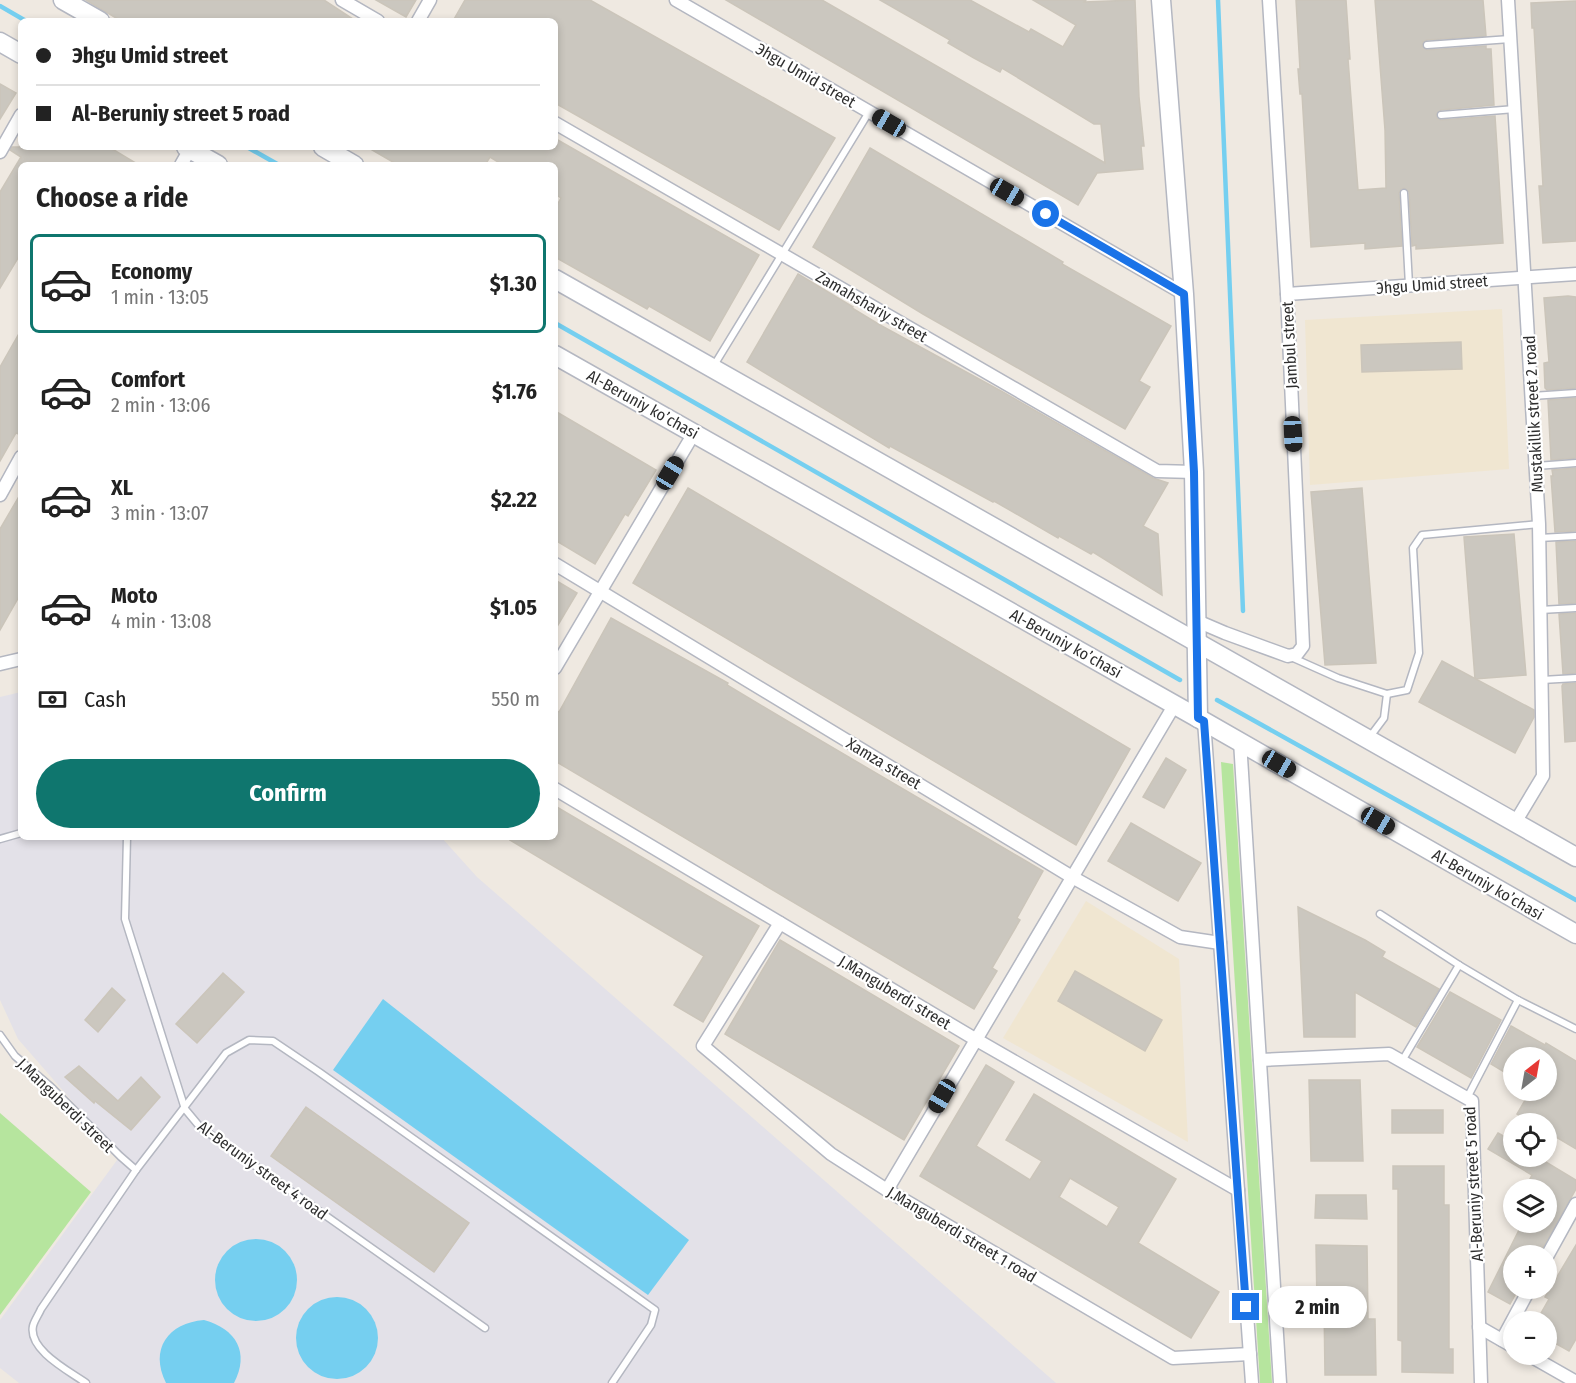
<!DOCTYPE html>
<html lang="en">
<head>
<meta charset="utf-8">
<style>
	body { margin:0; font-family:"Fira Sans Condensed",sans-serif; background:#f2f2f2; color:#222; height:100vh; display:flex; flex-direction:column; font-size:22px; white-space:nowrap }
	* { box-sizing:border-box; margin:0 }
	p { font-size:20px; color:#767676 }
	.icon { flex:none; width:33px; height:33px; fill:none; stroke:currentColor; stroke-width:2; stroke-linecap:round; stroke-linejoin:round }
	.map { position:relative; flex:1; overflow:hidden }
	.panel { position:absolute; left:18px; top:162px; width:540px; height:678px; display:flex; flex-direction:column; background:#fff; border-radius:9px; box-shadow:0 3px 9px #0003 }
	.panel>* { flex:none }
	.guide { position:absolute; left:18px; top:18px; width:540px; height:132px; border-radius:9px; box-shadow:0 3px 9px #0003; display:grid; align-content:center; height:132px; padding:0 18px; background:#fff }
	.needle { width:39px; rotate:31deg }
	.fabs { position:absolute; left:1503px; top:1047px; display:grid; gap:12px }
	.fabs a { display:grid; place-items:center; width:54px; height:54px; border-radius:50%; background:#fff; box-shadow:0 3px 9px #0003; font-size:30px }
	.end { position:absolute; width:27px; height:27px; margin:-14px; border:8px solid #1a73e8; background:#fff; box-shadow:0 0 0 3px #fff }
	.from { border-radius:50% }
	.bubble { position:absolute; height:42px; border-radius:21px; background:#fff; box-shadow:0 3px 9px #0003; font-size:20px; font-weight:700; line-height:42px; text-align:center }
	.car { position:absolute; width:18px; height:36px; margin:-18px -9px; border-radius:8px; box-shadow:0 0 4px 2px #0007; background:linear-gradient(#222 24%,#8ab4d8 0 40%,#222 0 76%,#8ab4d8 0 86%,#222 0) }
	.guide b { display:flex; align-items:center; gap:21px; height:57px; font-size:22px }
	.guide b+b { border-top:2px solid #e0e0e0 }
	.guide i { width:15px; height:15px; background:#222 }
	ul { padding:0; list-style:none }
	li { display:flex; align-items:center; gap:18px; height:99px; margin:0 12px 9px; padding:0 6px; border:3px solid transparent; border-radius:9px }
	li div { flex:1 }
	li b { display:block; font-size:22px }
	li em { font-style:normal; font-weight:700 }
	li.active { border-color:#0f766e }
	li>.icon { width:54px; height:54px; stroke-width:1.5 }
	h2 { padding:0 18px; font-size:27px; line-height:72px }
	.pay { display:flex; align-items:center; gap:15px; height:66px; padding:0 18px; font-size:22px }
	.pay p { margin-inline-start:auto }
	.button { display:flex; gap:12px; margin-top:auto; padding:12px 18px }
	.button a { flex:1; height:69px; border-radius:36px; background:#0f766e; color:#fff; font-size:24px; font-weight:700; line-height:69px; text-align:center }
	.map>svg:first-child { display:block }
	.industrial { fill:#e3e1e8 }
	.education { fill:#f0e6d1 }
	.green { fill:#b6e59e }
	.water { fill:#75cff0 }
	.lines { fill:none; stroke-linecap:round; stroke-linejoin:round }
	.stream { stroke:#75cff0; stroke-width:4.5 }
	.building { fill:#cbc7bf; stroke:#cbc5ba; stroke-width:1.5; fill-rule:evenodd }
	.lane-casing { stroke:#b4b7c1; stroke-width:9 }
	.street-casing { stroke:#b4b7c1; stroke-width:15 }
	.secondary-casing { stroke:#b4b7c1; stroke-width:21 }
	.lane { stroke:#fff; stroke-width:6 }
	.street { stroke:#fff; stroke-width:12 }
	.secondary { stroke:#fff; stroke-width:18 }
	.route { stroke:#1a73e8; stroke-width:8 }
	.labels { text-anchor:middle; stroke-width:4.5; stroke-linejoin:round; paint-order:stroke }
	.street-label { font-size:16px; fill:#2e2e2e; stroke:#fff }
</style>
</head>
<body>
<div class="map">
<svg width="1576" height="1383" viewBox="0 0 1576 1383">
	<rect width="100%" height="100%" fill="#efe9e1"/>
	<polygon class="industrial" points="21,692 21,837 441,837 477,877 1056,1383 19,1383 0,1368 0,1320 120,1156 18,1039 0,1000 0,697"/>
	<g class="education">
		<polygon points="1502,309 1509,469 1310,485 1305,320"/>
		<polygon points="1086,901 1179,959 1188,1142 1003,1038"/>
	</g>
	<g class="green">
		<polygon points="1221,762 1233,764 1272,1383 1260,1383"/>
		<polygon points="0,1113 91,1192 0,1315"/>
	</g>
	<g class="water">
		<polygon points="383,999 689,1240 648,1295 333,1070"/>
		<circle cx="256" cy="1280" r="41"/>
		<circle cx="337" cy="1338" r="41"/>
		<path d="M204,1320c32,9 46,32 30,63h-68c-17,-34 2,-60 38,-63z"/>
	</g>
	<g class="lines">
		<g class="stream">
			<polyline points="1218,0 1243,611"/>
			<polyline points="0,6 26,21"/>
			<polyline points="247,147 279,165"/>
			<polyline points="555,323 1180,680"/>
			<polyline points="1217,700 1576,900"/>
		</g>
	</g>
	<g class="building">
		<polygon points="86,0 324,0 356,21 121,21"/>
		<polygon points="376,0 416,0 406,17"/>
		<polygon points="465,0 590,0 835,138 779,230 555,103 555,21 453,21"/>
		<polygon points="726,0 822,0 1105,163 1101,124 1094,124 1002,68 1000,72 974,58 948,43 950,40 880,0 970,0 1029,32 1031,29 1063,47 1076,25 1033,0 1086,0 1084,2 1135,0 1139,97 1144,146 1141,146 1143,169 1097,173 1078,205"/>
		<polygon points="1296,0 1346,0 1350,59 1348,59 1358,190 1386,188 1385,130 1375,0 1483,0 1486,36 1427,40 1423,42 1422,46 1427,50 1486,46 1486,49 1491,49 1494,105 1441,110 1436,115 1437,118 1441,120 1495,116 1503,243 1416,249 1416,245 1412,246 1409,192 1404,188 1401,189 1399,193 1402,246 1365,249 1365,243 1311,247 1302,94 1300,94 1298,69 1300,69"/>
		<polygon points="1576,1 1576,241 1543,243 1539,186 1543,186 1534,28 1532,28 1531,3"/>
		<polygon points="0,84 16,93 0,119"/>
		<polygon points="556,139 759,255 710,341 649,306 647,309 555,257 555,209 561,198 555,194 555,165 503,165 490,157 485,165 398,165 367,147 555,147"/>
		<polygon points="12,147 109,147 139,165 21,165 21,253 0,288 0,192 21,157 10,150"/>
		<polygon points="870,148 1063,262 1062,264 1171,326 1139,381 1150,387 1125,429 923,314 813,247"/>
		<polygon points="798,274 853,307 852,308 880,325 1001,391 1153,478 1168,483 1143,526 1158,534 1162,595 1093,552 1091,554 1059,536 1058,538 994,501 993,502 890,446 889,448 747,362"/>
		<polygon points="1568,296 1576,297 1576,388 1547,390 1545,388 1544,363 1549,362 1544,298"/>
		<polygon points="21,330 21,435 16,433 0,461 0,367"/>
		<polygon points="1461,342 1462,369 1362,372 1361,345"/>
		<polygon points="1576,398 1576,458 1551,460 1548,400"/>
		<polygon points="555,411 656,470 628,516 625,514 595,564 555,540"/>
		<polygon points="1576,468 1576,531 1555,532 1551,476 1553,476 1552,470"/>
		<polygon points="688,488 1130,749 1076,845 633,583"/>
		<polygon points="1362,488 1376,663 1325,665 1311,492"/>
		<polygon points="21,493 21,593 0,630 0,529"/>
		<polygon points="1514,534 1526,675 1475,679 1464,537"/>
		<polygon points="1576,541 1576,603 1559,604 1556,542"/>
		<polygon points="555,580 577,593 555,630"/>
		<polygon points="1576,613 1576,673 1563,674 1559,614"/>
		<polygon points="611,618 728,683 727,685 789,722 1043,871 1017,918 1020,920 992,968 997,971 974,1009 555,761 555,710 559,712"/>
		<polygon points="1442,661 1534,710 1534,717 1515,753 1419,702"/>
		<polygon points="1576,683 1576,741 1565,742 1562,686 1563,684"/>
		<polygon points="1166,758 1186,770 1164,808 1143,797"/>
		<polygon points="555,806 759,926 703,1022 674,1005 704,956 505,837 555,837"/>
		<polygon points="1131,823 1201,863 1178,901 1108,861"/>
		<polygon points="1298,907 1365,940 1385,952 1382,957 1439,989 1416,1027 1355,992 1355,1037 1304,1037"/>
		<polygon points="780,940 959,1046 904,1140 725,1034"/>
		<polygon points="1075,971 1162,1020 1145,1051 1058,1001"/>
		<polygon points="223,973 244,992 197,1043 176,1024"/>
		<polygon points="112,988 125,1000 98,1032 85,1020"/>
		<polygon points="1450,992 1501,1020 1471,1078 1417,1047"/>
		<polygon points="1511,1026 1545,1045 1546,1043 1576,1061 1576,1149 1546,1131 1546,1124 1534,1124 1517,1114 1531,1090 1546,1090 1546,1058 1514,1058 1514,1078 1491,1064"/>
		<path d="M986,1065l28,17 -38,64 54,34 12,-19 -36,-21 28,-46 142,85 -38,64 81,49 -28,46 -271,-162zM1070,1178l49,29 -12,20 -48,-30z"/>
		<polygon points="79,1066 118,1101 141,1077 160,1097 131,1130 95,1101 94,1103 65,1077"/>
		<polygon points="1309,1080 1360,1080 1363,1161 1311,1161"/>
		<polygon points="306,1107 469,1223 434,1272 271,1156"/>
		<rect x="1392" y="1110" width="51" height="23"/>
		<polygon points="1498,1133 1514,1142 1514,1156 1536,1156 1576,1180 1576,1189 1538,1256 1514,1256 1514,1288 1519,1288 1510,1304 1488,1292 1523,1222 1546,1222 1546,1190 1524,1190 1532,1175 1488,1149"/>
		<polygon points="1393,1166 1444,1166 1444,1205 1449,1205 1449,1349 1453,1349 1453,1373 1402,1372 1402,1341 1398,1340 1398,1189 1393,1189"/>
		<polygon points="1316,1195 1366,1195 1367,1219 1315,1218"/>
		<polygon points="1316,1245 1367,1246 1368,1319 1375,1319 1376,1375 1325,1375 1324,1304 1317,1304"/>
		<polygon points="1576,1245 1576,1339 1569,1351 1546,1338 1546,1322 1536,1322 1549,1299 1545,1297"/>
	</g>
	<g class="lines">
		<g class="lane-casing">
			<g id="lane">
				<polyline points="1427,45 1510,39"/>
				<polyline points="1441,115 1515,109"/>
				<polyline points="1404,193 1409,285"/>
				<polyline points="713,367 869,112"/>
				<polyline points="1532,396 1576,393"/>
				<polyline points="1536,466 1576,463"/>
				<polyline points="1539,538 1576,536"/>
				<polyline points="1540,610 1576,608"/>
				<polyline points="1291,657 1338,678 1387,694 1407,690 1419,653 1413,548 1422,535 1539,524"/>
				<polyline points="1542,680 1576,678"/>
				<polyline points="1369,738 1384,718 1387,694"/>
				<polyline points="127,837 125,919 185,1109 200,1127 485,1328"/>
				<polyline points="0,839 21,833"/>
				<polyline points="1380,914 1459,965 1402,1061"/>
				<polyline points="1459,965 1518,1000 1467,1098"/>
				<polyline points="1518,1000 1576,1029"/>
				<polyline points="0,1035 15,1056 51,1087 120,1156 136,1170"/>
				<path d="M86,1383c-17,-12 -58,-33 -53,-57 1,-5 6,-12 8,-17l95,-139 90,-117 23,-13 24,1 46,31 336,238 -4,15 -39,58"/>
			</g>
		</g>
		<g class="street-casing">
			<g id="street">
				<polyline points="342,0 378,21"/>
				<polyline points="676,0 1184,294"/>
				<polyline points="1508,0 1539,524 1543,776 1516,821"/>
				<polyline points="418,21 430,0"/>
				<polyline points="555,123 1157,471 1194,472"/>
				<polyline points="0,152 21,115"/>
				<polyline points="181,165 190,149"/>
				<polyline points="1287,294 1576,274"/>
				<polyline points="0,495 21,457"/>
				<polyline points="555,564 1072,877 1180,937 1220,943"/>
				<polyline points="1197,621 1225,633 1288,656 1297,654 1303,646 1287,294 1269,0"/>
				<polyline points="0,664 21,659"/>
				<polyline points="555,668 694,433"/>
				<polyline points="1204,721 1252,1383"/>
				<polyline points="1240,741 1280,1383"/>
				<polyline points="555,789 975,1039 1238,1190"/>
				<polyline points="780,923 703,1046 831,1154 887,1190 1173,1358 1250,1354"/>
				<polyline points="1260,1060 1389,1054 1472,1101 1481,1383"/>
				<polyline points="887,1190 1175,704"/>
				<polyline points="1546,1258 1576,1204"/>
				<polyline points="1479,1327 1514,1347"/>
				<polyline points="1502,1340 1530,1288"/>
				<polyline points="1527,1354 1576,1382"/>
			</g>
		</g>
		<g class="secondary-casing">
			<g id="secondary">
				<polyline points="63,0 100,21"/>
				<polyline points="1161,0 1184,294 1194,472 1198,718"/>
				<polyline points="0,42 21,54"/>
				<polyline points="186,147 218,165"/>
				<polyline points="323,147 354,165"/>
				<polyline points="555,279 1576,857"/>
				<polyline points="555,355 1198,718 1576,934"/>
			</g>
		</g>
		<use href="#lane" class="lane"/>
		<use href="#street" class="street"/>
		<use href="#secondary" class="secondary"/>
	</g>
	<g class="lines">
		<polyline class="route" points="1046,214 1184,294 1194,472 1198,718 1204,721 1246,1307"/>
	</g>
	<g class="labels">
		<g class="street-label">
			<text transform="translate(806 75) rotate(30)" y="6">Эhgu Umid street</text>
			<text transform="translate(1432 284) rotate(-4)" y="6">Эhgu Umid street</text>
			<text transform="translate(872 306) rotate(30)" y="6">Zamahshariy street</text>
			<text transform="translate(1289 345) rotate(-93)" y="6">Jambul street</text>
			<text transform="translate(643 404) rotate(29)" y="6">Al-Beruniy ko’chasi</text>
			<text transform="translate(1533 414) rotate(-93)" y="6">Mustakillik street 2 road</text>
			<text transform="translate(1066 643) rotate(29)" y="6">Al-Beruniy ko’chasi</text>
			<text transform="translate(884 763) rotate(31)" y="6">Xamza street</text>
			<text transform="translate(1488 884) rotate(30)" y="6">Al-Beruniy ko’chasi</text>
			<text transform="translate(895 992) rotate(31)" y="6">J.Manguberdi street</text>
			<text transform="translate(66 1105) rotate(44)" y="6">J.Manguberdi street</text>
			<text transform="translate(263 1170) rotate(36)" y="6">Al-Beruniy street 4 road</text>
			<text transform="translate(1473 1184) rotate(-93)" y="6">Al-Beruniy street 5 road</text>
			<text transform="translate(962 1234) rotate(31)" y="6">J.Manguberdi street 1 road</text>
		</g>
	</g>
</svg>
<div class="fabs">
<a><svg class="needle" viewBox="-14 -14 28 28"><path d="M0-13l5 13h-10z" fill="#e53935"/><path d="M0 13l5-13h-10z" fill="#767676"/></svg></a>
<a><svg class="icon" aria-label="locate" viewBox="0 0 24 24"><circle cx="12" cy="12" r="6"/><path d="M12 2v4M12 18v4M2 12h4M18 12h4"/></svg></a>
<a><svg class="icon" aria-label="layers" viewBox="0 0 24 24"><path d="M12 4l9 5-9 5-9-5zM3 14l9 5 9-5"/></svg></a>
<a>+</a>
<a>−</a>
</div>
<i class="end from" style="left:1046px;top:214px"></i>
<i class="end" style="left:1246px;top:1307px"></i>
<div class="bubble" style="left:1268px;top:1286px;width:99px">2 min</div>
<i class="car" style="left:889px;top:123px;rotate:300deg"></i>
<i class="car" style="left:1007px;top:192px;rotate:120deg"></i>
<i class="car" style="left:1293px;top:434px;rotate:177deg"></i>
<i class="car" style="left:670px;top:473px;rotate:31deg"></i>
<i class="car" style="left:1279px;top:764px;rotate:120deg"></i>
<i class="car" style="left:1378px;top:821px;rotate:120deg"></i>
<i class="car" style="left:942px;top:1096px;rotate:210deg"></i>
<div class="guide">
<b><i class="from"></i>Эhgu Umid street</b>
<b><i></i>Al-Beruniy street 5 road</b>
</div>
<section class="panel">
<h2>Choose a ride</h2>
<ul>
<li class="active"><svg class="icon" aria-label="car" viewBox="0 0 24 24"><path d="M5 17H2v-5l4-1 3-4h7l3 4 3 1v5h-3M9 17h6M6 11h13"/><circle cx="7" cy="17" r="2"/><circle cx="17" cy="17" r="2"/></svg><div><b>Economy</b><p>1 min · 13:05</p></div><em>$1.30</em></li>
<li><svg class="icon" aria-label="car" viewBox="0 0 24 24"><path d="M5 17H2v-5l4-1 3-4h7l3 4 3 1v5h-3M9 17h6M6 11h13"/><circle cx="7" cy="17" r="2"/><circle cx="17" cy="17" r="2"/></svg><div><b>Comfort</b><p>2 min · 13:06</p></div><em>$1.76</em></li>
<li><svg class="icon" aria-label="car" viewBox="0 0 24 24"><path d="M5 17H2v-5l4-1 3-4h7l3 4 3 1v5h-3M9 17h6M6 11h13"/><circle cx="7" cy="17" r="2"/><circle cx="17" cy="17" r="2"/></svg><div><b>XL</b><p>3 min · 13:07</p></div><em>$2.22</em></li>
<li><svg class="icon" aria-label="car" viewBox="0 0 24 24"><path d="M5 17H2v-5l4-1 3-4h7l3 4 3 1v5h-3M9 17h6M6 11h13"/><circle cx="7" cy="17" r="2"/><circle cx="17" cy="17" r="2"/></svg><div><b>Moto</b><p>4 min · 13:08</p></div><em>$1.05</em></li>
</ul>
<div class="pay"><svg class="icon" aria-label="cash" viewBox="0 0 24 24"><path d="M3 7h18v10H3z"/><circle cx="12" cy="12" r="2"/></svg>Cash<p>550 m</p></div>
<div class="button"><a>Confirm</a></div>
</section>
</div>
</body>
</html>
